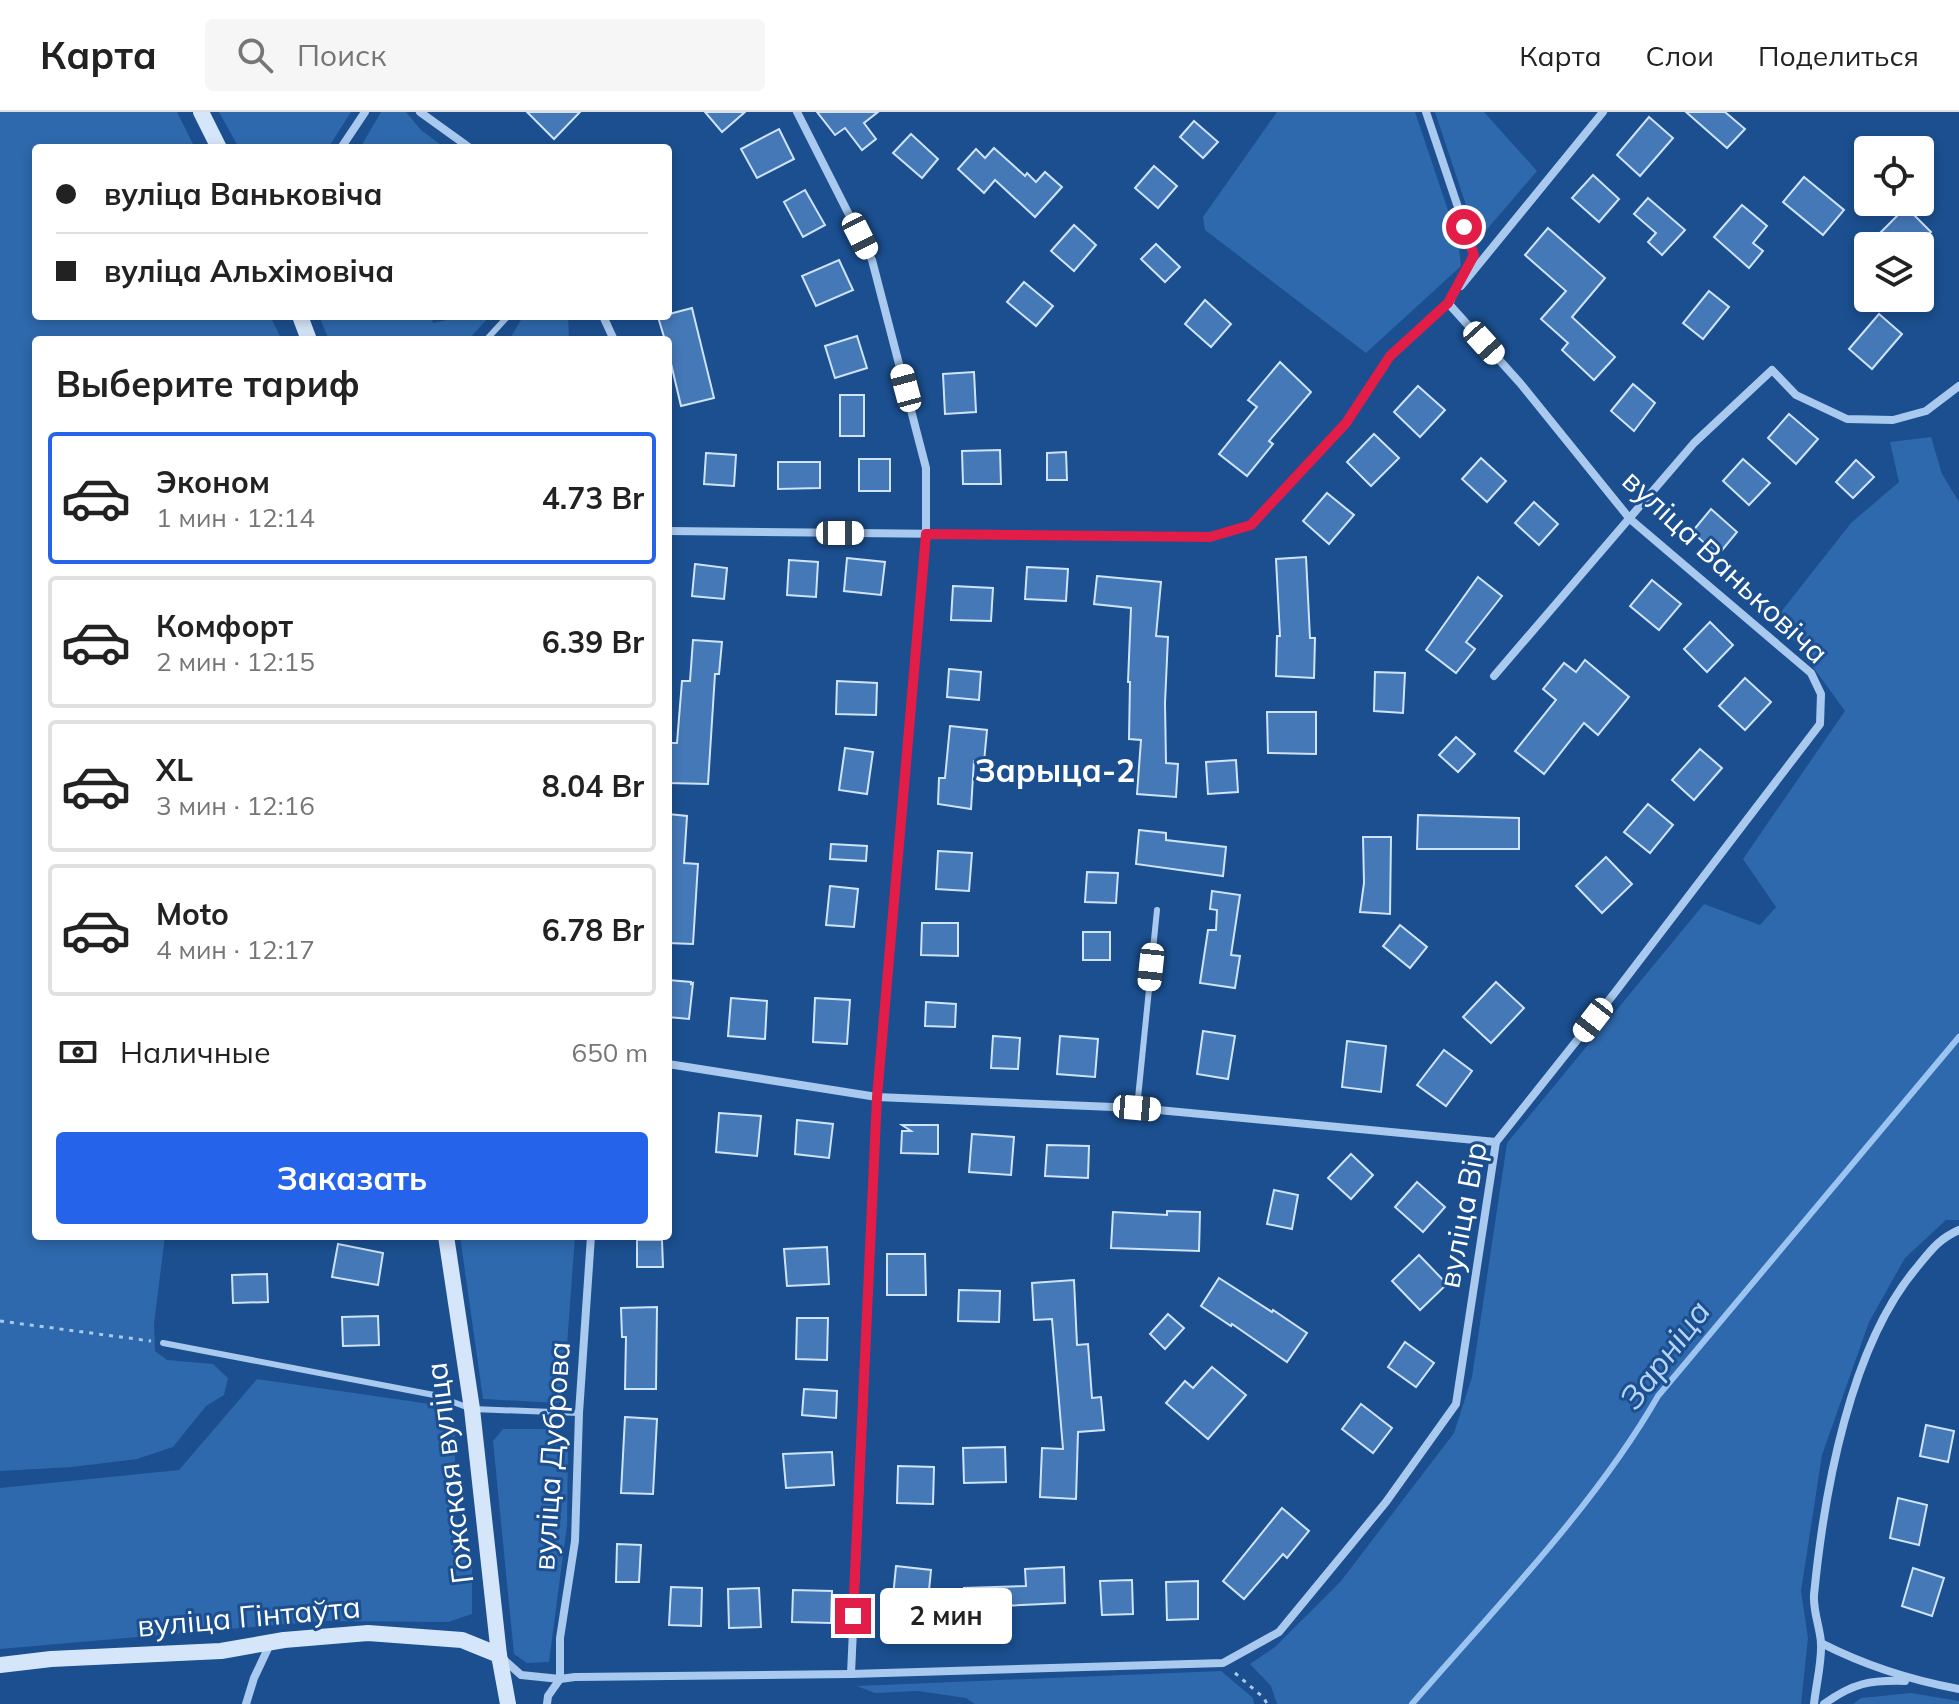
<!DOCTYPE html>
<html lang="ru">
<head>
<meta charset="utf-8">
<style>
	body { margin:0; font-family:Mulish,sans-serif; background:#f6f6f6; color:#222; height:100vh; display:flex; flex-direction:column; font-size:30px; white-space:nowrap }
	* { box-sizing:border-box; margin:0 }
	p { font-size:26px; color:#767676 }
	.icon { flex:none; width:44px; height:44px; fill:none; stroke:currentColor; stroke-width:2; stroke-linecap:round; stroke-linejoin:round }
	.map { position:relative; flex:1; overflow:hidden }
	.details { position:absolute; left:32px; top:224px; width:640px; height:904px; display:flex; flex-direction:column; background:#fff; border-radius:8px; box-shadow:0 4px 12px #0003 }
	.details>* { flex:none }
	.guide { position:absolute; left:32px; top:32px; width:640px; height:176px; border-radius:8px; box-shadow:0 4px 12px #0003; display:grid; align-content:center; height:176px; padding:0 24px; background:#fff }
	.fabs { position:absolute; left:1854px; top:24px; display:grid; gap:16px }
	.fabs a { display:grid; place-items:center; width:80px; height:80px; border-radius:8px; background:#fff; box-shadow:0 4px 12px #0003; font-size:40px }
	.end { position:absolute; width:36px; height:36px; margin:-18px; border:10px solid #e11d48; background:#fff; box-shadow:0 0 0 4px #fff }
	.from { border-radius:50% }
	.bubble { position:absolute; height:56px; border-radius:8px; background:#fff; box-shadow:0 4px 12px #0003; font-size:26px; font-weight:700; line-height:56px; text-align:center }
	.car { position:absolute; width:24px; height:48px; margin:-24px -12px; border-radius:10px; box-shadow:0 0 6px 2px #0007; background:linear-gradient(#fff 24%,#345 0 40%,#fff 0 76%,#345 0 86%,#fff 0) }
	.guide b { display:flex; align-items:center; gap:28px; height:76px; font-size:30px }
	.guide b+b { border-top:2px solid #e0e0e0 }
	.guide i { width:20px; height:20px; background:#222 }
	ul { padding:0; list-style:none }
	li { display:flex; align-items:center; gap:24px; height:132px; margin:0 16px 12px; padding:0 8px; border:4px solid #e0e0e0; border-radius:8px }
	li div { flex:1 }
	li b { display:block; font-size:30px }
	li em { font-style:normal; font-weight:700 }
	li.selected { border-color:#2563eb }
	li>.icon { width:72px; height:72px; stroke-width:1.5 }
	h2 { padding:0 24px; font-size:36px; line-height:96px }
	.pay { display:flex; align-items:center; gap:20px; height:88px; padding:0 24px; font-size:30px }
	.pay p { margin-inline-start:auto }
	.button { display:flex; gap:16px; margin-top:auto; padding:16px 24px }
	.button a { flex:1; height:92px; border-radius:8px; background:#2563eb; color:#fff; font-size:32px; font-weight:700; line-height:92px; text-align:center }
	header { display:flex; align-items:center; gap:48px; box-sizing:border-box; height:112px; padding:0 40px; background:#fff; border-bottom:2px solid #e0e0e0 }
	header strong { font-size:38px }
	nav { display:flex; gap:44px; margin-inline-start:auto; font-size:28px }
	.search { width:560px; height:72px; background:#f6f6f6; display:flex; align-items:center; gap:20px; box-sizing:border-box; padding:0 28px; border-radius:8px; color:#767676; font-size:30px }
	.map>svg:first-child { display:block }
	.green { fill:#2e69ad }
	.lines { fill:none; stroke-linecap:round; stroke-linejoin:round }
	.stream { stroke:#9cc4f0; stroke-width:6 }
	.building { fill:#4478b7; stroke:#cfe3fa; stroke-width:2 }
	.path { stroke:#a9c9ee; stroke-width:3; stroke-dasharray:4 6; stroke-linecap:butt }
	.lane { stroke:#a9c9ee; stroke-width:6 }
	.street { stroke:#a9c9ee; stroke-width:8 }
	.secondary { stroke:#d6e6fa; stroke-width:16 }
	.route { stroke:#e11d48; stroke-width:10 }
	.labels { text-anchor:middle; stroke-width:6; stroke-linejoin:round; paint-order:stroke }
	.street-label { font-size:30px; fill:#fff; stroke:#1b4f8f }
	.neighbourhood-label { font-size:32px; font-weight:bold; fill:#fff; stroke:#1b4f8f }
	.water-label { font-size:32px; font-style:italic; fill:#b5d3f5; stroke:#1b4f8f }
</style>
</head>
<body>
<header>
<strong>Карта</strong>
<div class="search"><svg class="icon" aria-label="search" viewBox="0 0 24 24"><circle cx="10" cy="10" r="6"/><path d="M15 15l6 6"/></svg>Поиск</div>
<nav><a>Карта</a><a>Слои</a><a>Поделиться</a></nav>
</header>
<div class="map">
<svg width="1959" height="1592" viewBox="0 0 1959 1592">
	<rect width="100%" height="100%" fill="#1b4f8f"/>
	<g class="green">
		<polygon points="0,0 177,0 195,36 36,36 36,204 270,204 280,224 278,228 36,228 36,1124 165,1124 154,1212 155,1239 167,1248 213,1252 228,1266 224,1283 206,1294 173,1335 137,1347 72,1355 0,1359"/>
		<polygon points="219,0 351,0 328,36 239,36"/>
		<polygon points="381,0 406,0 421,18 445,36 360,36"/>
		<polygon points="1277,0 1415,0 1458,128 1461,154 1366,241 1205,118 1203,105"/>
		<polygon points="1435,0 1484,0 1537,59 1483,122 1475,120"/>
		<polygon points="319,204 431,204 433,211 465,204 490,204 468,228 329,228"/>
		<polygon points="530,204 568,204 569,228 509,228 521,208"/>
		<polygon points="1931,325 1942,362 1959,390 1959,1108 1946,1108 1905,1146 1869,1210 1822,1343 1801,1479 1808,1526 1801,1592 1277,1592 1271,1574 1250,1552 1275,1535 1341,1469 1454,1321 1472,1265 1507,1031 1704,792 1760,813 1776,795 1743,747 1845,599 1777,505 1851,411 1899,370 1890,330"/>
		<polygon points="460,1124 575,1124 563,1288 557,1291 483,1287"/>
		<polygon points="257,1267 430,1292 455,1319 455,1363 452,1375 457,1412 472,1446 472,1502 448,1510 322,1509 0,1537 0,1376 179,1358"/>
		<polygon points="503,1317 555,1317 568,1331 567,1413 549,1550 527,1551 514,1542 493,1329"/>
		<polygon points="1221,1559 1253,1586 1254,1592 975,1592 966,1586 918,1579 875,1581 857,1574"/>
		<polygon points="1911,1581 1959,1589 1959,1592 1853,1592 1861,1586"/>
	</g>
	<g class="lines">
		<path class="stream" d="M1412,1592c83,-96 183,-198 246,-308l301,-359"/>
	</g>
	<g class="building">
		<polygon points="527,0 580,0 554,27"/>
		<polygon points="705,0 745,0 722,20"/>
		<polygon points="817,0 878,0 864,11 876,27 862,38 845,16 835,23"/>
		<polygon points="1686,0 1725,0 1745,17 1727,36"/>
		<polygon points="1649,5 1673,26 1640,64 1617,43"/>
		<polygon points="1194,9 1218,30 1203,46 1180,25"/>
		<polygon points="779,17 794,47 757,66 741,37"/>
		<polygon points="911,22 938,47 922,66 893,41"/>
		<polygon points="994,36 1025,64 1027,61 1036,70 1045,60 1062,75 1035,105 995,68 984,81 958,57 976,37 985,46"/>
		<polygon points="1154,54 1177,74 1158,96 1135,76"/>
		<polygon points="1593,63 1619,87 1599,110 1572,86"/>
		<polygon points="1804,65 1844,98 1823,123 1783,90"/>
		<polygon points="805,78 825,113 803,125 784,90"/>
		<polygon points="1648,86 1685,118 1662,143 1648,130 1656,121 1634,102"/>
		<polygon points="1742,93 1767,114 1753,131 1763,139 1749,156 1714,125"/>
		<polygon points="1906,95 1931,120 1916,134 1867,134"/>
		<polygon points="1074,113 1096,133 1074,159 1051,139"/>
		<polygon points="1548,116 1605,166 1572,205 1615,245 1594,268 1562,238 1568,231 1541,207 1566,179 1525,143"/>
		<polygon points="1156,132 1180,155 1165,170 1141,147"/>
		<polygon points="839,148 853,178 816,194 802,164"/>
		<polygon points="1024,170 1053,194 1036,214 1007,190"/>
		<polygon points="1709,179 1729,195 1703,227 1683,211"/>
		<polygon points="1205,188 1231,212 1211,235 1185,212"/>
		<polygon points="692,196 714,286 681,294 668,239 668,228 665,228 658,205"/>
		<polygon points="1879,202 1902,222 1872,257 1849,237"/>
		<polygon points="857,224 867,256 835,266 825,234"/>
		<polygon points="1280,250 1311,280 1269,329 1273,332 1247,364 1219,342 1257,295 1248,288"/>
		<polygon points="974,260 976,300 945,302 943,262"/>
		<polygon points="1633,272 1655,291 1634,319 1611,299"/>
		<polygon points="1418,274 1445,298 1420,325 1394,300"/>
		<rect x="840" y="283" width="24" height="41"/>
		<polygon points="1789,302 1818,327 1796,352 1768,326"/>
		<polygon points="1374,322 1399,346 1371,374 1347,350"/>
		<polygon points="1000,338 1001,372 963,372 962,339"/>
		<polygon points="1066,340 1067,368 1047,368 1047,341"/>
		<polygon points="706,341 736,343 734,374 704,372"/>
		<polygon points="1481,346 1506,369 1487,390 1462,367"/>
		<rect x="859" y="347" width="31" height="32"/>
		<polygon points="1743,347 1770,371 1749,393 1723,369"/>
		<polygon points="1856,348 1874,365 1853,386 1836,370"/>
		<polygon points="778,350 820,350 820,376 778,377"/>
		<polygon points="1327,381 1354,403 1329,432 1303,409"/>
		<polygon points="1534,390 1558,412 1539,433 1515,411"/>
		<polygon points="1711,397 1737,420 1718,443 1692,420"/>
		<polygon points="1306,445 1310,526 1315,526 1314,566 1276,564 1277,524 1280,524 1276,447"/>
		<polygon points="847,446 885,450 881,483 844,479"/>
		<polygon points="789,448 818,450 816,485 787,483"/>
		<polygon points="695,452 727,456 724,487 692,484"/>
		<polygon points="1027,455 1068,457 1066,489 1025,487"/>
		<polygon points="1097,464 1161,470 1156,524 1168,525 1165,591 1166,651 1178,652 1176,685 1137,682 1141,628 1129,627 1130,570 1128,570 1131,496 1094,492"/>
		<polygon points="1478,465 1502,484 1466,530 1475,537 1456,561 1426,538"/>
		<polygon points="1652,468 1681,492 1659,518 1630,494"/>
		<polygon points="953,474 993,476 991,509 951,508"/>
		<polygon points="1710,510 1733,533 1707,560 1684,537"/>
		<polygon points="693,528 722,530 719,562 715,562 708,672 668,671 668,631 677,631 682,569 690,569"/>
		<polygon points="1585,548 1629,585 1598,623 1584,611 1544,662 1515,639 1556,588 1543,577 1564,551 1576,560"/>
		<polygon points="949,557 981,560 979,588 947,585"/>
		<polygon points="1375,560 1405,561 1403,601 1374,599"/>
		<polygon points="1745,566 1771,590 1745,618 1719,594"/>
		<polygon points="837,569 877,571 876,603 836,602"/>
		<polygon points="1267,600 1316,600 1316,642 1268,641"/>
		<polygon points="950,614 987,618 984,650 974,649 971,697 938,692 939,666 945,666"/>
		<polygon points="1456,625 1475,642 1458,660 1439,643"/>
		<polygon points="845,636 873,640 867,682 839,678"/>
		<polygon points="1700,637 1722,656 1694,688 1672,668"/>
		<polygon points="1236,648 1238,680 1208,682 1206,650"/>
		<polygon points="1648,692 1673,713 1650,741 1624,720"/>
		<polygon points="668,702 687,704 684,751 698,752 693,832 668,831"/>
		<polygon points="1418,703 1519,706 1519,737 1417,737"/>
		<polygon points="1139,718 1166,721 1166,728 1226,735 1223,764 1136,752"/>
		<polygon points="1363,725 1391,725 1390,802 1360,800 1364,771"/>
		<polygon points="831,732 867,734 866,749 830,747"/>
		<polygon points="938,739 972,741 969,779 936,777"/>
		<polygon points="1606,745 1632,772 1602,801 1576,774"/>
		<polygon points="1087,760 1118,761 1116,791 1085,790"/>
		<polygon points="830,774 858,777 854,815 826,813"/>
		<polygon points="1212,779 1240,783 1231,843 1240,844 1235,876 1200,871 1208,818 1216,818 1217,798 1210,797"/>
		<polygon points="922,811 958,811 958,844 921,843"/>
		<polygon points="1400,813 1427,835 1410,856 1383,834"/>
		<rect x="1083" y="820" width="27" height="28"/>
		<polygon points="668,868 691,870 691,872 693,871 689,907 668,905"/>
		<polygon points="1496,870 1524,896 1491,931 1463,905"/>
		<polygon points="731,886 767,889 765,927 728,924"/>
		<polygon points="815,886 850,888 847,932 813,930"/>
		<polygon points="926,890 956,892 955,915 925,914"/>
		<polygon points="1203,919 1235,924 1228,967 1197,962"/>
		<polygon points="993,924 1020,926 1018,957 991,956"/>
		<polygon points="1060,924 1098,927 1095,965 1057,962"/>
		<polygon points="1347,929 1386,934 1381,980 1342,975"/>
		<polygon points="1444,938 1472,959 1446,994 1417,973"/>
		<polygon points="719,1001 761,1004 757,1044 716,1040"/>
		<polygon points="797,1008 833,1012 829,1046 795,1042"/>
		<polygon points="902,1013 938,1013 938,1042 901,1041 902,1019 911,1019"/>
		<polygon points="972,1022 1014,1025 1011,1063 969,1060"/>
		<polygon points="1047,1033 1089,1034 1088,1066 1045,1064"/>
		<polygon points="1351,1042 1373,1063 1351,1087 1328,1066"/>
		<polygon points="1417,1070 1445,1095 1423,1120 1395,1095"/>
		<polygon points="1274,1078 1298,1083 1292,1117 1267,1112"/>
		<polygon points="1167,1099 1200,1100 1199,1139 1111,1136 1113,1100 1167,1103"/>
		<polygon points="637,1128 662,1128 663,1155 637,1155"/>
		<polygon points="338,1132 383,1141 378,1173 332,1165"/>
		<polygon points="827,1135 829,1172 787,1174 784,1137"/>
		<polygon points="887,1142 925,1142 926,1183 887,1183"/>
		<polygon points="1419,1143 1447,1172 1420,1198 1392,1169"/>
		<polygon points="267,1162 268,1190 233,1191 232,1163"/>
		<polygon points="1219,1166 1272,1200 1273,1198 1307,1221 1287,1250 1232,1212 1231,1214 1201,1194"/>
		<polygon points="1074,1168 1077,1233 1088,1232 1092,1286 1101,1285 1104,1318 1078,1320 1076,1387 1040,1385 1042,1336 1063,1337 1052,1207 1034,1208 1032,1171"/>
		<polygon points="959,1178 1000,1179 999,1210 958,1209"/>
		<polygon points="657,1195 656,1277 625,1277 626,1225 622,1225 621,1196"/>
		<polygon points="1168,1202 1184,1216 1165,1237 1150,1222"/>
		<polygon points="378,1204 379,1233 343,1234 342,1205"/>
		<polygon points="797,1206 828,1206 827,1248 796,1247"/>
		<polygon points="1405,1230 1434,1251 1416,1275 1388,1255"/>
		<polygon points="1212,1255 1246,1283 1208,1327 1166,1291 1185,1269 1193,1276"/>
		<polygon points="804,1277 837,1279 836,1306 802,1303"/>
		<polygon points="1361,1292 1392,1316 1373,1341 1342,1317"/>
		<polygon points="625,1305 657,1307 653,1382 621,1381"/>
		<polygon points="1926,1313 1954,1319 1948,1350 1920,1344"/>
		<polygon points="1005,1335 1006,1370 964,1371 963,1336"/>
		<polygon points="832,1340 834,1373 786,1376 783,1342"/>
		<polygon points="898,1354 934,1355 933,1392 897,1391"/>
		<polygon points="1898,1386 1927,1393 1919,1433 1890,1426"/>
		<polygon points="1282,1396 1309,1419 1287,1446 1283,1442 1244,1487 1223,1469"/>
		<polygon points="617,1432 641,1433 639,1470 616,1470"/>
		<polygon points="896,1454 931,1458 927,1499 892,1495"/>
		<polygon points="1064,1455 1065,1491 1002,1494 1002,1503 965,1504 964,1476 1026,1474 1025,1457"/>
		<polygon points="1913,1456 1944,1466 1932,1504 1902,1494"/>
		<polygon points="1132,1468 1133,1502 1102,1503 1100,1469"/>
		<polygon points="1198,1469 1198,1507 1167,1508 1166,1470"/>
		<polygon points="671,1475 702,1476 701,1514 669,1513"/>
		<polygon points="759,1476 761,1515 729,1516 728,1477"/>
		<polygon points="793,1478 832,1479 831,1511 792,1510"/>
	</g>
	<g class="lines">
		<g class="path">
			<polyline points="0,1209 151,1229"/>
			<polyline points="1235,1561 1264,1586 1267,1592"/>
		</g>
		<g class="lane">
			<polyline points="486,228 508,204"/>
			<polyline points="1137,996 1157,798"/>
			<polyline points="163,1231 434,1283 472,1297 579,1301"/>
		</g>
		<g class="street">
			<polyline points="420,0 470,36"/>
			<polyline points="797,0 872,148 926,356 926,422 877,985 851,1562"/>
			<polyline points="341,36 365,0"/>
			<polyline points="1461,174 1603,0"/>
			<polyline points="603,204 614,228"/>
			<polyline points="668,419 1210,425 1251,413 1346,311 1390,244 1451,188"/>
			<polyline points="1494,564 1694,331 1772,258 1796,283 1847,307 1893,308 1926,299 1959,274"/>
			<polyline points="668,952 877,985 1137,996 1496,1030"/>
			<path d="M1821,1531c45,23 89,37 138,46"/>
			<polyline points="501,1545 521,1563 560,1567 560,1526 575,1429 579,1301 591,1124"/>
			<polyline points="246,1592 254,1566 271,1530"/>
			<polyline points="547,1592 548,1584 560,1567 575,1565 851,1562 1223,1551 1279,1520 1386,1390 1456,1292 1496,1030 1613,883 1820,612 1821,582 1811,561 1630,407 1520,271 1448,191 1474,143 1426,0"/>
			<path d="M1814,1592c2,-19 8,-42 7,-61 -1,-16 -8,-31 -7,-48 10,-103 36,-250 104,-329 14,-17 21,-27 41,-36"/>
			<path d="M1824,1592c29,-21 46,-24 81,-23"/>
		</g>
		<g class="secondary">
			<polyline points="201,0 219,36"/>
			<polyline points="300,204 309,228"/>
			<polyline points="446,1124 472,1297 499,1543 508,1592"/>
			<polyline points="0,1553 51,1547 221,1539 284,1528 368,1521 462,1528 499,1543"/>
		</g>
	</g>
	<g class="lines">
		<polyline class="route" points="853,1504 877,985 926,422 1210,425 1251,413 1346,311 1390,244 1448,191 1474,143 1464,115"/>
	</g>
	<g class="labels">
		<g class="street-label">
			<text transform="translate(1725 455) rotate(43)" y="10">вуліца Ваньковіча</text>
			<text transform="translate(1463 1103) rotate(-79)" y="10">вуліца Вір</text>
			<text transform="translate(552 1344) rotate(-86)" y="10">вуліца Дуброва</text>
			<text transform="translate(450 1361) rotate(-97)" y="10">Гожская вуліца</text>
			<text transform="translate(249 1505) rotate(-5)" y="10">вуліца Гінтаўта</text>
		</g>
		<g class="neighbourhood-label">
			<text x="1055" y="670">Зарыца-2</text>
		</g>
		<g class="water-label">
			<text transform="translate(1665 1243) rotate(-53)" y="11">Зарніца</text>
		</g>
	</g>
</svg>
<div class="fabs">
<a><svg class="icon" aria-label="locate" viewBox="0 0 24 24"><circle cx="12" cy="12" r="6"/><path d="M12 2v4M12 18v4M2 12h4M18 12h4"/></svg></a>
<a><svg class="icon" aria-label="layers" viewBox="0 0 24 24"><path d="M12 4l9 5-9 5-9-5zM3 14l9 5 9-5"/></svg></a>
</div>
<i class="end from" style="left:1464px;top:115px"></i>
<i class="end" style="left:853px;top:1504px"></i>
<div class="bubble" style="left:880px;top:1476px;width:132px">2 мин</div>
<i class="car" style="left:860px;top:124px;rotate:153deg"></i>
<i class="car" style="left:1484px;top:231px;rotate:138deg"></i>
<i class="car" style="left:906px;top:276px;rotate:345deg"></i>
<i class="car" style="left:840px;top:421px;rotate:90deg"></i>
<i class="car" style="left:1151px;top:855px;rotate:186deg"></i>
<i class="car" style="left:1593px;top:908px;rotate:218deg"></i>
<i class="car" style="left:1137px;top:996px;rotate:95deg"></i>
<div class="guide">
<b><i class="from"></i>вуліца Ваньковіча</b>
<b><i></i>вуліца Альхімовіча</b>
</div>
<section class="details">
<h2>Выберите тариф</h2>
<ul>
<li class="selected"><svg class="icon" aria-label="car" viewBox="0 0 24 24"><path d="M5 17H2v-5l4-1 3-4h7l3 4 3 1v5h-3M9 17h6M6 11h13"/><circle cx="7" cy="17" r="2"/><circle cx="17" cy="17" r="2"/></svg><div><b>Эконом</b><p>1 мин · 12:14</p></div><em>4.73 Br</em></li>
<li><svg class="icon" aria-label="car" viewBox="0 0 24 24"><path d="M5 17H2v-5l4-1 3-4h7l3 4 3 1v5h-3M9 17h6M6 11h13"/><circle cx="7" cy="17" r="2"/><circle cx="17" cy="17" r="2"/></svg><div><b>Комфорт</b><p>2 мин · 12:15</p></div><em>6.39 Br</em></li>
<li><svg class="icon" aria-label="car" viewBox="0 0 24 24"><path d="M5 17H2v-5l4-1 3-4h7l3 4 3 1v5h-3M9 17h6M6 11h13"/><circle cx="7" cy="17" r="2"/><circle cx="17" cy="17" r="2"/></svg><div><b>XL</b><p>3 мин · 12:16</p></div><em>8.04 Br</em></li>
<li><svg class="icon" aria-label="car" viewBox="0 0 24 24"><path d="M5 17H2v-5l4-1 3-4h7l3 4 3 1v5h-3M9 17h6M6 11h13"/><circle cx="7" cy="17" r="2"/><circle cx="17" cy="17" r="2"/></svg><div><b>Moto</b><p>4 мин · 12:17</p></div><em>6.78 Br</em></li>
</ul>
<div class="pay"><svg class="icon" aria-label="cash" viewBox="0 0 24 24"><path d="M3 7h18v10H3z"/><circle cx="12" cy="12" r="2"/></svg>Наличные<p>650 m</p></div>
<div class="button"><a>Заказать</a></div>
</section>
</div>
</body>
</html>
